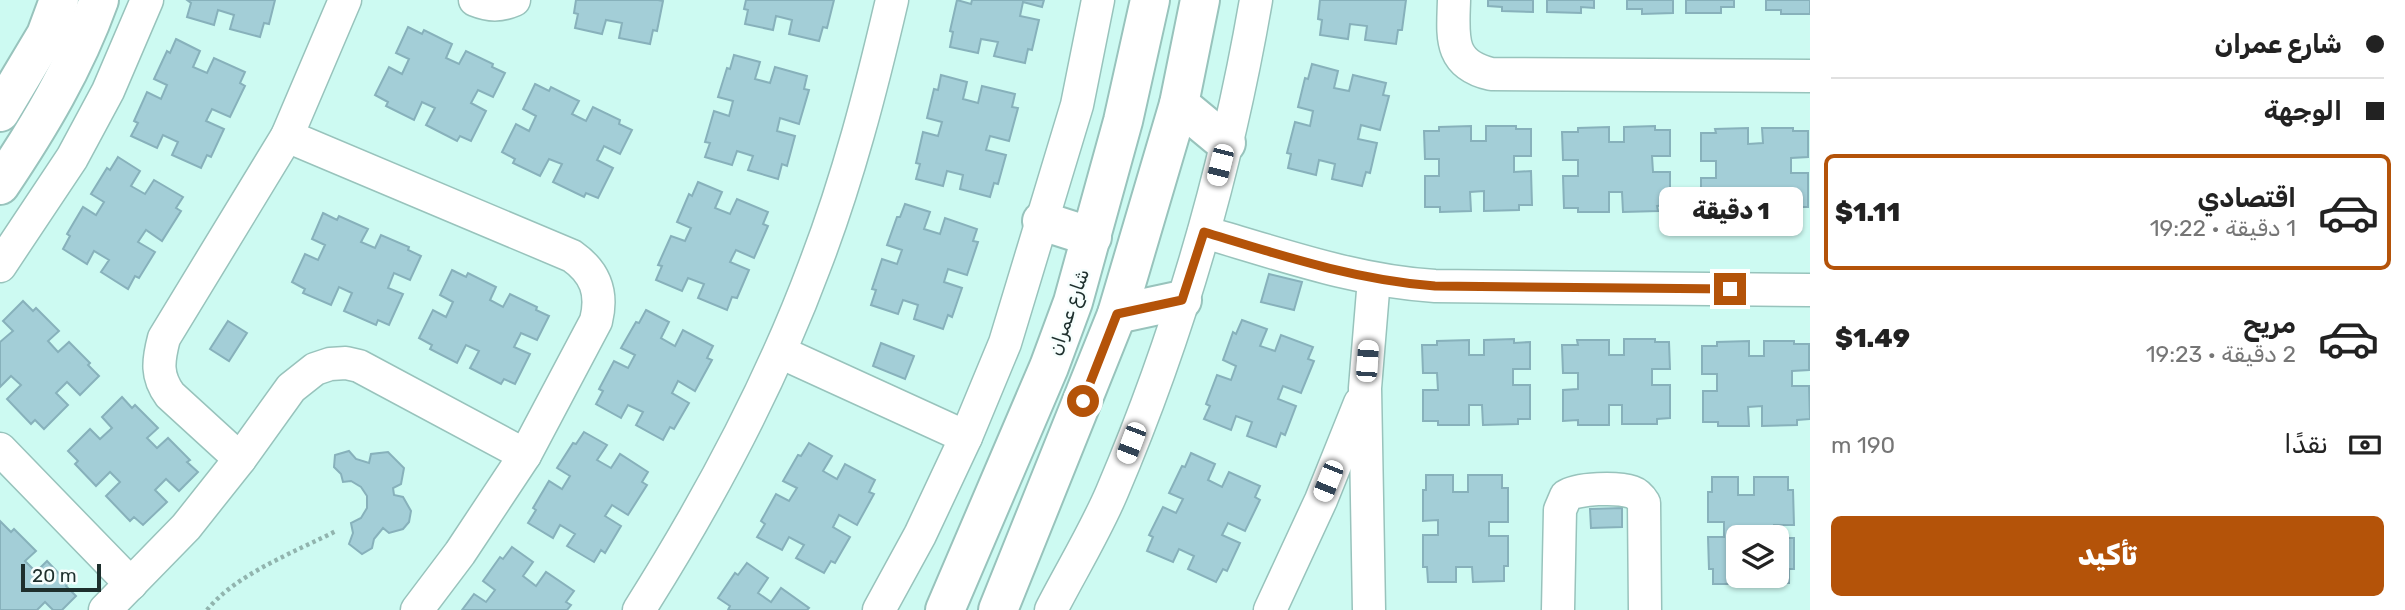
<!DOCTYPE html>
<html lang="ar">
<head>
<meta charset="utf-8">
<style>
	body { margin:0; font-family:Rubik,"Noto Naskh Arabic",sans-serif; background:#f6f6f6; color:#222; direction:rtl; height:100vh; display:flex; flex-direction:column; font-size:26px; white-space:nowrap }
	* { box-sizing:border-box; margin:0 }
	p { font-size:23px; color:#767676 }
	.icon { flex:none; width:38px; height:38px; fill:none; stroke:currentColor; stroke-width:2; stroke-linecap:round; stroke-linejoin:round }
	.map { position:relative; flex:1; overflow:hidden; direction:ltr }
	.panel { display:flex; flex-direction:column; background:#fff; width:595px }
	.panel>* { flex:none }
	.banner { display:grid; align-content:center; height:154px; padding:0 21px; background:#fff }
	.tools { position:absolute; left:1726px; top:525px; display:grid; gap:14px }
	.tools a { display:grid; place-items:center; width:63px; height:63px; border-radius:10px; background:#fff; box-shadow:0 2px 5px #0004; font-size:35px }
	.scale { position:absolute; left:21px; bottom:18px; width:80px; box-sizing:border-box; padding-left:7px; border:4px solid #1e2f2d; border-top:0; font-size:19px; line-height:24px; white-space:nowrap; color:#1e2f2d; -webkit-text-stroke:5px #f6fefd; paint-order:stroke }
	.end { position:absolute; width:32px; height:32px; margin:-16px; border:9px solid #b45309; background:#fff; box-shadow:0 0 0 4px #fff }
	.from { border-radius:50% }
	.bubble { position:absolute; height:49px; border-radius:10px; background:#fff; box-shadow:0 2px 5px #0004; font-size:23px; font-weight:800; line-height:49px; text-align:center; direction:rtl }
	.car { position:absolute; width:21px; height:42px; margin:-21px -10px; border-radius:9px; box-shadow:0 0 5px 2px #0007; background:linear-gradient(#fff 24%,#345 0 40%,#fff 0 76%,#345 0 86%,#fff 0) }
	.banner b { display:flex; align-items:center; gap:24px; height:66px; font-size:26px }
	.banner b+b { border-top:2px solid #e0e0e0 }
	.banner i { width:18px; height:18px; background:#222 }
	ul { padding:0; list-style:none }
	li { display:flex; align-items:center; gap:21px; height:116px; margin:0 14px 10px; padding:0 7px; border:4px solid transparent; border-radius:10px }
	li div { flex:1 }
	li b { display:block; font-size:26px }
	li em { font-style:normal; font-weight:800 }
	li.selected { border-color:#b45309 }
	li>.icon { width:63px; height:63px; stroke-width:1.5 }
	.pay { display:flex; align-items:center; gap:18px; height:77px; padding:0 21px; font-size:26px }
	.pay p { margin-inline-start:auto }
	.button { display:flex; gap:14px; margin-top:auto; padding:14px 21px }
	.button a { flex:1; height:80px; border-radius:10px; background:#b45309; color:#fff; font-size:28px; font-weight:800; line-height:80px; text-align:center }
	main { display:flex; flex:1; min-height:0 }
	.map>svg:first-child { display:block }
	.building { fill:#a3ced7; stroke:#87b1bb; stroke-width:2 }
	.lines { fill:none; stroke-linecap:round; stroke-linejoin:round }
	.minor-casing { stroke:#98c3bc; stroke-width:35 }
	.tertiary-casing { stroke:#98c3bc; stroke-width:42 }
	.path { stroke:#91b4ae; stroke-width:4.5; stroke-dasharray:3.5 3.5; stroke-linecap:butt }
	.minor { stroke:#fff; stroke-width:32 }
	.tertiary { stroke:#fff; stroke-width:38 }
	.route { stroke:#b45309; stroke-width:9 }
	.labels { text-anchor:middle; stroke-width:5; stroke-linejoin:round; paint-order:stroke }
	.street-label { font-size:19px; fill:#1e2f2d; stroke:#f6fefd }
</style>
</head>
<body>
<main>
<section class="panel">
<div class="banner">
<b><i class="from"></i>شارع عمران</b>
<b><i></i>الوجهة</b>
</div>
<ul>
<li class="selected"><svg class="icon" aria-label="car" viewBox="0 0 24 24"><path d="M5 17H2v-5l4-1 3-4h7l3 4 3 1v5h-3M9 17h6M6 11h13"/><circle cx="7" cy="17" r="2"/><circle cx="17" cy="17" r="2"/></svg><div><b>اقتصادي</b><p>1 دقيقة · 19:22</p></div><em>$1.11</em></li>
<li><svg class="icon" aria-label="car" viewBox="0 0 24 24"><path d="M5 17H2v-5l4-1 3-4h7l3 4 3 1v5h-3M9 17h6M6 11h13"/><circle cx="7" cy="17" r="2"/><circle cx="17" cy="17" r="2"/></svg><div><b>مريح</b><p>2 دقيقة · 19:23</p></div><em>$1.49</em></li>
</ul>
<div class="pay"><svg class="icon" aria-label="cash" viewBox="0 0 24 24"><path d="M3 7h18v10H3z"/><circle cx="12" cy="12" r="2"/></svg>نقدًا<p>190 m</p></div>
<div class="button"><a>تأكيد</a></div>
</section>
<div class="map">
<svg width="1810" height="610" viewBox="0 0 1810 610">
	<rect width="100%" height="100%" fill="#cdfaf2"/>
	<g class="building">
		<polygon points="187,0 275,0 269,24 264,23 260,37 230,29 234,15 218,10 214,25 187,17 191,3"/>
		<polygon points="576,0 658,0 663,1 657,31 653,30 650,44 619,38 622,23 606,20 602,34 575,28 578,14 574,13"/>
		<polygon points="746,0 834,0 827,28 823,27 819,41 789,34 792,20 776,16 773,30 745,24 748,10 744,9"/>
		<polygon points="957,0 971,4 972,0 1044,0 1042,7 1023,2 1020,16 1039,20 1032,50 1028,49 1025,63 994,56 998,42 981,39 978,53 950,47 953,32 950,31"/>
		<polygon points="1320,0 1406,0 1402,30 1398,30 1396,44 1365,40 1367,26 1350,24 1348,39 1320,35 1322,20 1318,19"/>
		<polygon points="1488,0 1533,0 1533,12 1502,11 1502,7 1488,6"/>
		<polygon points="1547,0 1594,0 1594,8 1581,7 1581,13 1547,12"/>
		<polygon points="1627,0 1673,0 1673,13 1642,14 1642,9 1627,9"/>
		<polygon points="1686,0 1734,0 1734,7 1721,7 1721,13 1686,13"/>
		<polygon points="1766,0 1810,0 1810,14 1781,14 1781,10 1766,10"/>
		<polygon points="408,27 422,34 424,30 452,44 446,58 459,64 466,51 493,64 492,67 505,73 493,97 478,90 471,103 486,111 471,141 460,136 457,141 426,125 435,108 422,102 414,120 386,106 388,102 375,95 389,67 402,74 409,59 396,53"/>
		<polygon points="176,39 200,51 193,67 207,73 214,58 245,72 240,83 245,86 230,117 212,109 206,121 224,129 211,157 207,155 201,168 172,155 178,142 163,135 157,148 131,136 138,123 134,121 147,92 161,99 167,85 154,79 167,51 170,53"/>
		<polygon points="734,55 760,62 755,79 770,83 775,67 807,76 804,89 809,90 799,124 780,118 777,131 795,136 787,166 782,164 778,179 748,170 753,156 737,151 732,165 705,157 710,143 705,142 714,111 729,116 733,101 718,97 727,68 730,69"/>
		<polygon points="1312,64 1338,71 1334,88 1349,91 1353,75 1386,83 1383,95 1389,96 1380,130 1361,125 1358,139 1377,143 1370,173 1366,172 1362,186 1332,179 1335,164 1319,160 1316,175 1288,168 1291,154 1287,153 1295,122 1310,126 1313,111 1298,107 1305,78 1308,79"/>
		<polygon points="941,75 967,82 963,99 978,103 982,86 1015,94 1012,107 1018,108 1009,141 990,136 986,150 1006,155 998,184 994,183 990,197 960,189 963,175 947,171 943,186 916,179 920,164 916,163 923,132 938,136 942,122 927,118 934,89 938,90"/>
		<polygon points="535,84 549,91 551,87 579,101 572,114 586,121 593,107 620,120 619,124 632,130 620,154 604,146 597,160 613,168 598,198 586,193 584,197 553,182 562,164 549,159 540,176 513,163 515,159 502,152 516,124 529,131 536,116 523,109"/>
		<polygon points="1471,126 1471,141 1486,141 1486,126 1516,126 1516,129 1531,129 1531,156 1514,156 1514,172 1531,171 1532,205 1519,205 1519,210 1484,211 1484,191 1470,192 1471,211 1440,212 1440,207 1425,207 1425,176 1439,176 1439,159 1425,159 1424,131 1439,131 1439,127"/>
		<polygon points="1655,126 1655,130 1670,130 1670,156 1652,156 1653,172 1670,172 1670,205 1657,206 1658,211 1623,212 1622,192 1609,192 1609,212 1578,212 1578,208 1564,208 1563,176 1578,176 1578,160 1563,160 1562,132 1578,132 1578,128 1609,127 1609,142 1624,142 1624,127"/>
		<polygon points="1748,128 1748,144 1763,143 1762,128 1793,128 1793,131 1808,131 1808,157 1791,158 1791,173 1808,173 1808,207 1796,207 1796,213 1761,213 1761,193 1747,193 1747,213 1717,213 1717,209 1701,209 1701,178 1716,178 1716,161 1701,161 1701,133 1716,133 1715,129"/>
		<polygon points="118,157 140,171 131,186 145,194 154,180 183,197 176,208 181,211 162,241 146,230 138,242 155,252 139,278 135,276 128,289 101,272 109,260 94,251 87,264 63,249 70,236 67,234 83,207 96,215 104,202 91,194 107,168 110,170"/>
		<polygon points="698,182 722,192 715,208 730,214 737,199 768,212 763,224 768,226 754,258 736,250 730,262 749,270 737,298 732,297 727,310 698,298 704,284 688,278 682,291 656,280 662,266 658,265 671,236 685,241 691,228 677,222 689,194 692,196"/>
		<polygon points="905,204 930,212 924,229 940,234 945,218 977,229 973,241 978,242 967,275 948,269 944,282 962,288 952,317 948,315 943,329 914,319 918,305 903,300 898,314 871,305 876,290 872,289 882,259 897,264 902,250 887,245 897,217 900,217"/>
		<polygon points="323,213 337,220 339,216 368,229 361,242 375,248 381,235 409,247 408,250 421,256 410,280 394,273 388,288 403,294 389,325 378,320 376,325 344,311 352,293 339,287 331,305 303,293 305,289 292,282 305,254 318,260 325,245 312,239"/>
		<polygon points="452,270 466,277 468,273 496,287 490,300 503,307 510,294 537,307 536,310 549,316 537,340 521,333 514,347 530,354 515,384 504,379 501,384 470,368 479,351 466,345 457,363 430,349 432,345 419,338 433,310 446,317 453,302 440,295"/>
		<polygon points="1269,274 1302,282 1294,310 1261,302"/>
		<polygon points="23,301 33,311 36,308 59,331 48,341 58,352 69,342 90,363 88,365 99,376 80,395 67,382 56,393 68,405 44,429 35,420 31,424 7,399 21,385 11,376 0,387 0,342 13,331 3,321"/>
		<polygon points="646,310 669,322 661,338 675,346 683,330 713,346 707,358 712,360 695,391 678,381 672,393 689,403 674,429 670,427 663,440 636,425 643,412 628,405 621,418 596,404 603,391 599,389 614,361 628,368 635,355 621,348 636,322 639,323"/>
		<polygon points="1242,320 1267,329 1260,346 1275,351 1281,335 1313,347 1308,359 1314,361 1301,393 1283,386 1278,399 1296,406 1285,435 1281,433 1276,447 1247,436 1252,422 1236,416 1231,430 1204,419 1210,406 1206,404 1217,375 1231,380 1236,366 1223,360 1233,332 1236,334"/>
		<polygon points="228,321 247,333 229,361 210,349"/>
		<polygon points="1514,339 1514,343 1530,342 1530,369 1513,369 1513,385 1530,385 1530,419 1518,419 1518,424 1483,425 1482,405 1469,405 1469,425 1438,425 1438,421 1423,421 1423,390 1438,390 1437,373 1423,373 1422,345 1437,345 1437,341 1469,340 1469,355 1484,355 1484,340"/>
		<polygon points="1624,339 1655,339 1655,342 1669,342 1670,369 1652,369 1652,385 1670,385 1670,418 1657,419 1657,424 1622,424 1622,405 1609,405 1609,425 1578,425 1578,420 1563,421 1563,390 1578,389 1578,373 1563,373 1562,345 1578,345 1577,340 1609,340 1609,355 1624,355"/>
		<polygon points="1749,341 1749,356 1764,356 1764,341 1794,341 1794,344 1809,344 1809,370 1792,371 1792,386 1809,386 1810,419 1797,420 1797,425 1762,426 1762,406 1748,407 1749,426 1718,426 1718,422 1703,422 1703,391 1717,391 1717,374 1702,374 1702,346 1717,346 1717,342"/>
		<polygon points="881,343 914,356 905,379 873,366"/>
		<polygon points="122,397 132,408 135,405 158,428 147,438 157,448 168,438 190,460 187,462 198,472 179,491 166,479 155,490 167,502 143,525 134,517 130,521 106,496 120,482 110,472 96,486 75,464 78,461 68,451 90,429 100,439 112,428 102,417"/>
		<polygon points="584,432 607,445 597,460 611,468 620,454 648,472 642,482 647,485 628,515 612,505 605,516 621,526 605,553 601,550 594,562 567,546 575,534 560,525 553,538 528,523 536,510 533,508 549,481 562,489 570,476 557,468 573,443 576,444"/>
		<polygon points="809,443 832,456 823,471 837,479 845,464 875,480 869,492 874,494 857,525 839,515 833,527 850,537 835,563 831,561 824,573 796,558 804,545 789,537 782,550 757,537 765,524 761,521 776,494 789,501 797,488 783,481 798,455 801,456"/>
		<polygon points="349,451 356,459 369,463 371,454 388,452 404,468 401,484 393,488 394,495 403,497 411,511 409,522 403,529 389,533 383,528 374,539 372,548 362,554 349,544 353,533 351,523 361,518 367,508 367,496 361,487 351,481 343,482 341,474 334,467 335,455"/>
		<polygon points="1191,453 1215,464 1208,480 1222,487 1229,472 1260,486 1255,497 1260,500 1245,531 1228,523 1222,535 1240,543 1227,571 1223,569 1216,582 1188,569 1194,556 1179,549 1173,562 1147,551 1153,537 1149,535 1163,507 1176,513 1183,499 1169,493 1182,466 1185,467"/>
		<polygon points="1426,475 1453,475 1453,492 1468,492 1468,475 1502,475 1502,488 1508,488 1508,522 1489,522 1489,536 1508,536 1508,566 1504,566 1504,581 1473,582 1472,567 1456,567 1456,582 1428,582 1427,567 1423,567 1423,535 1438,535 1438,520 1423,521 1423,490 1426,490"/>
		<polygon points="1712,477 1738,477 1738,495 1754,495 1754,477 1788,477 1788,490 1793,490 1794,525 1774,525 1774,537 1738,537 1738,576 1742,576 1742,584 1713,584 1713,569 1709,569 1708,537 1724,537 1724,522 1708,522 1708,492 1712,492"/>
		<polygon points="1622,508 1622,527 1591,528 1590,509"/>
		<polygon points="0,521 11,532 14,529 36,551 25,561 36,572 47,561 68,583 66,586 76,596 62,610 53,610 45,602 37,610 0,610"/>
		<polygon points="1776,538 1794,538 1794,569 1789,569 1789,583 1758,584 1758,576 1776,576"/>
		<polygon points="512,547 533,562 523,576 536,586 546,572 574,591 566,602 571,605 567,610 462,610 474,594 486,602 495,590 483,581 500,557 503,559"/>
		<polygon points="747,563 768,578 758,593 771,602 781,588 809,608 807,610 728,610 730,606 718,598 735,573 738,575"/>
	</g>
	<g class="lines">
		<g class="minor-casing">
			<g id="minor">
				<path d="M475,0c15,6 25,6 39,0"/>
				<path d="M1454,0c-1,36 -6,64 37,74l319,2"/>
				<path d="M287,136l285,120c24,17 31,37 24,65l-71,134 -65,98 -43,57"/>
				<path d="M1204,232c76,22 151,49 231,54l375,4"/>
				<polyline points="0,266 72,158 108,91 147,0"/>
				<polyline points="780,352 966,437"/>
				<polyline points="0,449 131,584"/>
				<path d="M240,459l-70,-64c-14,-19 -12,-34 -6,-57l123,-202 58,-136"/>
				<polyline points="105,610 186,527 240,459 291,388 315,369 330,364 346,363 359,366 525,455"/>
				<path d="M639,610c69,-109 131,-224 176,-345 33,-86 56,-175 77,-265"/>
				<polyline points="879,610 920,535 966,437 1005,343 1077,105 1098,0"/>
				<path d="M1051,610c20,-39 44,-78 61,-118 67,-157 115,-324 144,-492"/>
				<polyline points="1270,610 1321,500 1360,403"/>
				<polyline points="1369,610 1365,388 1374,279"/>
				<path d="M1558,610l2,-100 6,-14c11,-8 52,-9 66,-4 6,2 9,6 12,11l1,107"/>
			</g>
		</g>
		<g class="tertiary-casing">
			<g id="tertiary">
				<polyline points="1179,104 1226,143"/>
				<polyline points="0,112 46,35 59,0"/>
				<path d="M0,185c39,-58 75,-118 99,-185"/>
				<polyline points="1042,221 1092,237"/>
				<polyline points="1117,314 1182,300"/>
				<polyline points="945,610 1049,367 1073,302 1123,121 1150,0"/>
				<polyline points="998,610 1117,314 1179,104 1200,0"/>
			</g>
		</g>
		<path class="path" d="M207,610c29,-36 88,-58 129,-79"/>
		<use href="#minor" class="minor"/>
		<use href="#tertiary" class="tertiary"/>
	</g>
	<g class="lines">
		<path class="route" d="M1083,401l34,-87 65,-14 22,-68c76,23 151,48 231,54l295,3"/>
	</g>
	<g class="labels">
		<g class="street-label">
			<text transform="translate(1068 312) rotate(-71)" y="7">شارع عمران</text>
		</g>
	</g>
</svg>
<div class="tools">
<a><svg class="icon" aria-label="layers" viewBox="0 0 24 24"><path d="M12 4l9 5-9 5-9-5zM3 14l9 5 9-5"/></svg></a>
</div>
<div class="scale">20 m</div>
<i class="end from" style="left:1083px;top:401px"></i>
<i class="end" style="left:1730px;top:289px"></i>
<div class="bubble" style="left:1659px;top:187px;width:144px">1 دقيقة</div>
<i class="car" style="left:1220px;top:165px;rotate:194deg"></i>
<i class="car" style="left:1367px;top:361px;rotate:4deg"></i>
<i class="car" style="left:1131px;top:443px;rotate:201deg"></i>
<i class="car" style="left:1328px;top:481px;rotate:202deg"></i>
</div>
</main>
</body>
</html>
